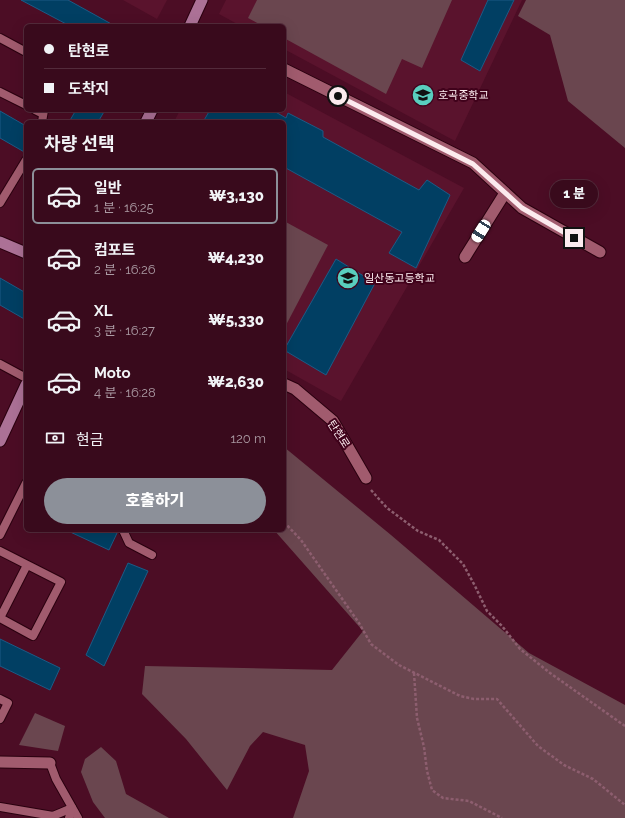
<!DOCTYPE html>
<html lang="ko">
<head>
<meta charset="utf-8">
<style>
	body { margin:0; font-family:Raleway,"Noto Sans KR",sans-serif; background:#441829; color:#f1f3f6; height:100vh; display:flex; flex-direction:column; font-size:15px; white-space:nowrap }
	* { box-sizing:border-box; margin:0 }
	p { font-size:13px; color:#ab9aa3 }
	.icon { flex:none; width:22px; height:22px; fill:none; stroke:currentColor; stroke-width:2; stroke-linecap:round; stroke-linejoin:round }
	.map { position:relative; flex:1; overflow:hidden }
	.sheet { position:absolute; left:24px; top:120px; width:262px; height:412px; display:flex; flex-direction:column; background:#390a1c; border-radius:6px; box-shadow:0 4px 16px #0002,0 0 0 1px #532b3b }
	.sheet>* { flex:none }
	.banner { position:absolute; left:24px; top:24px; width:262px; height:88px; border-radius:6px; box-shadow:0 4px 16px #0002,0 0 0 1px #532b3b; display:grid; align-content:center; height:88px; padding:0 20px; background:#390a1c }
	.end { position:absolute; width:18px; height:18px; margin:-9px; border:5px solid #fcebef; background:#111; box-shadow:0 0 0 2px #111 }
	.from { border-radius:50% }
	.bubble { position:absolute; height:28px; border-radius:14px; background:#390a1c; box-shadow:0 4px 16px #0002,0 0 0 1px #532b3b; font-size:13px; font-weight:800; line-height:28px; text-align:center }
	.car { position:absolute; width:12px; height:24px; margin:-12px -6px; border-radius:5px; box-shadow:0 0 3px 1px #0007; background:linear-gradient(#fff 24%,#345 0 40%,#fff 0 76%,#345 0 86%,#fff 0) }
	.banner b { display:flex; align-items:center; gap:14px; height:38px; font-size:15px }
	.banner b+b { border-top:1px solid #532b3b }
	.banner i { width:10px; height:10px; background:#f1f3f6 }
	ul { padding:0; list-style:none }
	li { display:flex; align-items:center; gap:12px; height:56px; margin:0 8px 6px; padding:0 12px; border:2px solid transparent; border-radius:6px }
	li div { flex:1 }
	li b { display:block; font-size:15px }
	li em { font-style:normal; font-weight:800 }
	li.current { border-color:#8c9099 }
	li>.icon { width:36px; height:36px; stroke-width:1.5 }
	h2 { padding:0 20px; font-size:18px; line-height:48px }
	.pay { display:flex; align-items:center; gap:10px; height:44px; padding:0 20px; font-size:15px }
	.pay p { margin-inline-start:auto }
	.button { display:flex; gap:8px; margin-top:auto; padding:8px 20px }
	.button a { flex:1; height:46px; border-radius:24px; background:#8c9099; color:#fff; font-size:16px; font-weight:800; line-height:46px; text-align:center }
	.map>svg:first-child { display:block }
	.built { fill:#5a132d }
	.green { fill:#6a464f }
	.building { fill:#013f63; stroke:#1c5b86 }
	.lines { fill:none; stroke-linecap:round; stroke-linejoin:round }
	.service-casing { stroke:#2a000f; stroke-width:10 }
	.minor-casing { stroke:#2a000f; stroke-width:13 }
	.secondary-casing { stroke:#2a000f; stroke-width:13 }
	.path { stroke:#8d5e6f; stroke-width:2.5; stroke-dasharray:3 2; stroke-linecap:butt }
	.service { stroke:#a15b6e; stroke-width:8 }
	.minor { stroke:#a15b6e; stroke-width:11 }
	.secondary { stroke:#ac7196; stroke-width:11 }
	.route { stroke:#fcebef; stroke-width:5 }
	.labels { text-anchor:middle; stroke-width:4; stroke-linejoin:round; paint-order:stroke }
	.poi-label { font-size:11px; fill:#fcebef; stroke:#40021b; text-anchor:start }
	.street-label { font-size:11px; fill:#fcebef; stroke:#40021b }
</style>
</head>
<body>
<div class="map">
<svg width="625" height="818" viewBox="0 0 625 818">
	<rect width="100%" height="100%" fill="#4c0d25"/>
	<g class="built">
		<polygon points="123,0 167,0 157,19"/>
		<polygon points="226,0 522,0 455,141 284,49 284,26 241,26 219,14"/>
		<polygon points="284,92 464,188 341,401 284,369 284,122 174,122 180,110 284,110"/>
	</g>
	<g class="green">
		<polygon points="257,0 452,0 422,68 402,59 386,94 284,38 284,26 263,26 248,18"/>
		<polygon points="526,0 625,0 625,148 568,101 550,35 518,16"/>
		<polygon points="284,221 328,245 284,329"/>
		<polygon points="284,447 391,535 529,653 625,705 625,818 293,818 309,771 305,745 263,732 250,746 227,790 186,739 142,694 145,666 332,670 363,631 274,530 284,530"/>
		<polygon points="35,713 65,726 58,751 19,745"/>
		<polygon points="101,747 116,761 126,794 169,818 105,818 93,802 81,772 85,759"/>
	</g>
	<g class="building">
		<polygon points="21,0 68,0 115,26 70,26"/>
		<polygon points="488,0 514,0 480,71 461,60"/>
		<polygon points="76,110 105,110 98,122 69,122"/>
		<polygon points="210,110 272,110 286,118 288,113 323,131 323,137 419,190 427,180 450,195 416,268 389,253 402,232 284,167 284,122 203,122"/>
		<polygon points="0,111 26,126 26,153 0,138"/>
		<polygon points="336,259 375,283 326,375 284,350"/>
		<polygon points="0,278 26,293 26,320 0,305"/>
		<polygon points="66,530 118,530 118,531 109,550"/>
		<polygon points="128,563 148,571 104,666 86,655"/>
		<polygon points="0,639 60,668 50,690 0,666"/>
	</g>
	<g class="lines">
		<g class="service-casing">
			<g id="service">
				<polyline points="0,38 26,52"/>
				<polyline points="0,92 26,105"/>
				<polyline points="35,110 43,114"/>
				<polyline points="42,122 44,110"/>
				<polyline points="0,203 26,160"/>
				<polyline points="0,364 26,378"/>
				<polyline points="123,530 129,543 152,555"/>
				<polyline points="0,535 26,483"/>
				<polyline points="0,551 61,582 33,636 0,618 27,565"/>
				<polyline points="0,699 8,703 0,719"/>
				<polyline points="50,763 56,779 78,818"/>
				<polyline points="0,807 53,816 72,808"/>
				<polyline points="69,818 72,808"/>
			</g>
		</g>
		<g class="minor-casing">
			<g id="minor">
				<polyline points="284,69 473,163 522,208 600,252"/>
				<polyline points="465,257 505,193"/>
				<polyline points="284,384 295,389 333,421 366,478"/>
				<polyline points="0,762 50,763"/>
			</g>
		</g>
		<g class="secondary-casing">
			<g id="secondary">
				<polyline points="190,26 202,0"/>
				<polyline points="146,122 152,110"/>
				<polyline points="0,242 26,253"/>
				<polyline points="0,441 26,385"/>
			</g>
		</g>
		<g class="path">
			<polyline points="371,490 387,508 418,531 439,540 463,564 475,586 487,611 502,626 520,649 550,673 625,726"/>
			<polyline points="284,522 301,540 359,623 371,644 399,665 460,696 474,699 497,699 538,746 564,765 593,779 625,805"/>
			<polyline points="414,673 417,718 424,747 427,771 432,790 443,798 469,801 502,818"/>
		</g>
		<use href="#service" class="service"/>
		<use href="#minor" class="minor"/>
		<use href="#secondary" class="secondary"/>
	</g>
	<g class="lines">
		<polyline class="route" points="338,96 473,164 522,208 574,238"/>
	</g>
	<defs>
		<g id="school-disc" transform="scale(1.15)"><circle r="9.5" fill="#59cebe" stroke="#40021b"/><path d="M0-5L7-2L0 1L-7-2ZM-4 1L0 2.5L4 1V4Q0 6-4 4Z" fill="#111"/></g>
	</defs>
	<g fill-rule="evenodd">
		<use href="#school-disc" x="423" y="95"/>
		<use href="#school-disc" x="348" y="278"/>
	</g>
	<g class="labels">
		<g class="poi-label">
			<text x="438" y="99">호곡중학교</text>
			<text x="364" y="282">일산동고등학교</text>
		</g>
		<g class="street-label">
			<text transform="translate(339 434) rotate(57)" y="4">탄현로</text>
		</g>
	</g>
</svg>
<i class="end from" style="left:338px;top:96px"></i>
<i class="end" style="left:574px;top:238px"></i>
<div class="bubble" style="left:550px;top:180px;width:48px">1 분</div>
<i class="car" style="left:481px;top:231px;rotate:212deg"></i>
<div class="banner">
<b><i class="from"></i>탄현로</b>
<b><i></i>도착지</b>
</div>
<section class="sheet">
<h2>차량 선택</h2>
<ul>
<li class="current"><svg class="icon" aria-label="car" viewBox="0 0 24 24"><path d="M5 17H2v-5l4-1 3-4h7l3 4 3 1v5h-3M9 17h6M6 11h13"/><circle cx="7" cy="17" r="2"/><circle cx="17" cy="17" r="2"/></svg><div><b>일반</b><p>1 분 · 16:25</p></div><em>₩3,130</em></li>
<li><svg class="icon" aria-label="car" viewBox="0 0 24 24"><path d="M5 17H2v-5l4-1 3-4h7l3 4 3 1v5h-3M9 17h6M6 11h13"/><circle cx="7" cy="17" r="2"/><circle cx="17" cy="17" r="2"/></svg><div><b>컴포트</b><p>2 분 · 16:26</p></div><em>₩4,230</em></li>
<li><svg class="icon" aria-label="car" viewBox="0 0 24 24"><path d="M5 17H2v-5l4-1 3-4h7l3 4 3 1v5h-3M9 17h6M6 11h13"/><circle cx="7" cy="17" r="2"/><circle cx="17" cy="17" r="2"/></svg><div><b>XL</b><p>3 분 · 16:27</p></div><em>₩5,330</em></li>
<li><svg class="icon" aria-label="car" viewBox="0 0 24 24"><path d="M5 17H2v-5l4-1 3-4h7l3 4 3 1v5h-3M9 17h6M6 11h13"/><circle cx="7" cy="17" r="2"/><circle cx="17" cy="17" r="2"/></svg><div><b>Moto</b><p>4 분 · 16:28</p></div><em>₩2,630</em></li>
</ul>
<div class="pay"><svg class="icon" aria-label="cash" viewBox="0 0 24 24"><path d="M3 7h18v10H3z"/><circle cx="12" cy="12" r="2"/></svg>현금<p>120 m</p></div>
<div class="button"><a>호출하기</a></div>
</section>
</div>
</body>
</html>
